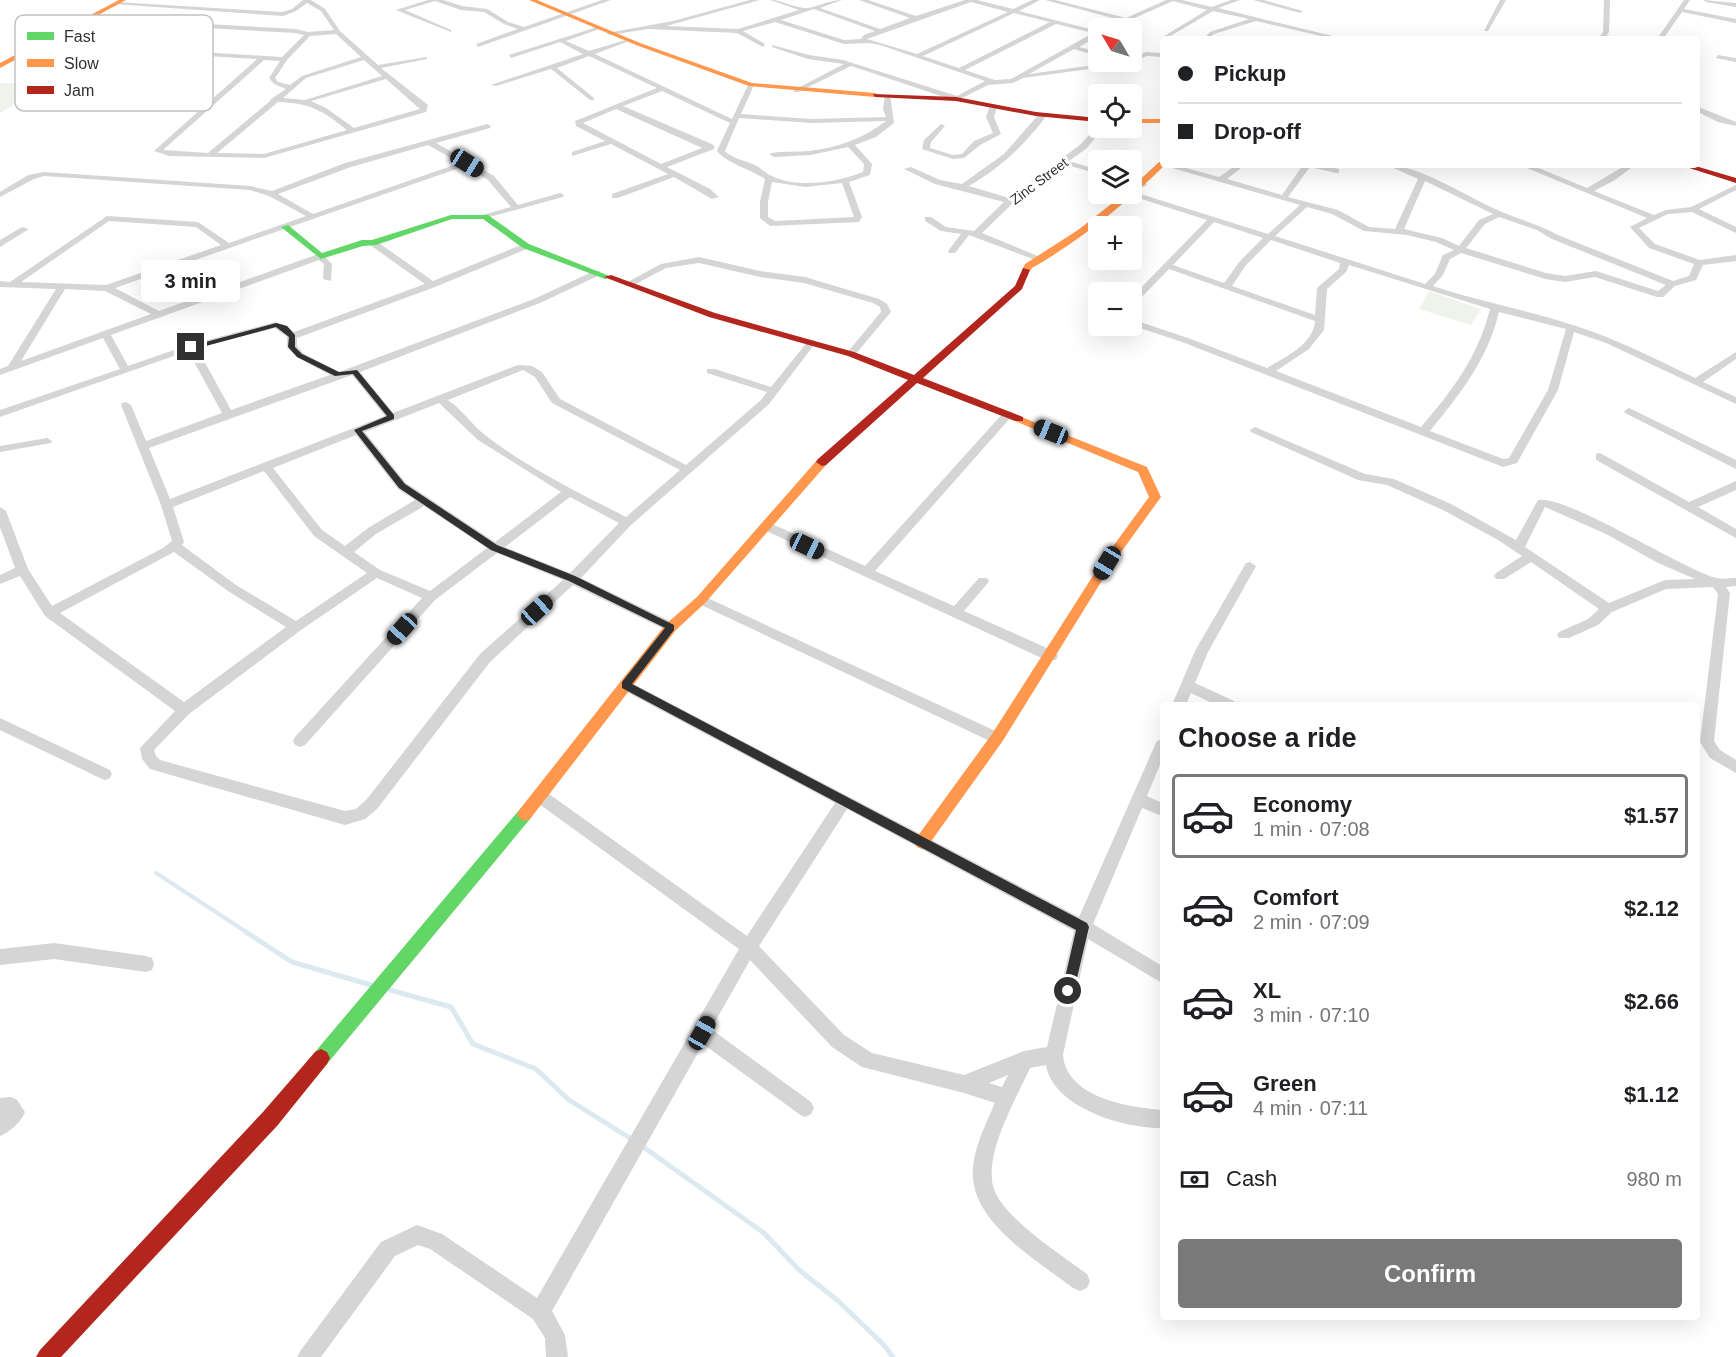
<!DOCTYPE html>
<html lang="en">
<head>
<meta charset="utf-8">
<style>
	body { margin:0; font-family:Arial,sans-serif; background:#f6f6f6; color:#202124; height:100vh; display:flex; flex-direction:column; font-size:22px; white-space:nowrap }
	* { box-sizing:border-box; margin:0 }
	p { font-size:20px; color:#757577 }
	.icon { flex:none; width:33px; height:33px; fill:none; stroke:currentColor; stroke-width:2; stroke-linecap:round; stroke-linejoin:round }
	.map { position:relative; flex:1; overflow:hidden }
	.panel { position:absolute; left:1160px; top:702px; width:540px; height:618px; display:flex; flex-direction:column; background:#fff; border-radius:6px; box-shadow:0 6px 24px #0002 }
	.panel>* { flex:none }
	.hud { position:absolute; left:1160px; top:36px; width:540px; height:132px; border-radius:6px; box-shadow:0 6px 24px #0002; display:grid; align-content:center; height:132px; padding:0 18px; background:#fff }
	.needle { width:39px; rotate:308deg }
	.controls { position:absolute; left:1088px; top:18px; display:grid; gap:12px }
	.controls a { display:grid; place-items:center; width:54px; height:54px; border-radius:6px; background:#fff; box-shadow:0 6px 24px #0002; font-size:30px }
	.end { position:absolute; width:27px; height:27px; margin:-14px; border:8px solid #313131; background:#fff; box-shadow:0 0 0 3px #fff }
	.from { border-radius:50% }
	.bubble { position:absolute; height:42px; border-radius:6px; background:#fff; box-shadow:0 6px 24px #0002; font-size:20px; font-weight:700; line-height:42px; text-align:center }
	.car { position:absolute; width:18px; height:36px; margin:-18px -9px; border-radius:8px; box-shadow:0 0 4px 2px #0007; background:linear-gradient(#222 24%,#8ab4d8 0 40%,#222 0 76%,#8ab4d8 0 86%,#222 0) }
	.hud b { display:flex; align-items:center; gap:21px; height:57px; font-size:22px }
	.hud b+b { border-top:2px solid #e0e0e0 }
	.hud i { width:15px; height:15px; background:#202124 }
	ul { padding:0; list-style:none }
	li { display:flex; align-items:center; gap:18px; height:84px; margin:0 12px 9px; padding:0 6px; border:3px solid transparent; border-radius:6px }
	li div { flex:1 }
	li b { display:block; font-size:22px }
	li em { font-style:normal; font-weight:700 }
	li.active { border-color:#797979 }
	li>.icon { width:54px; height:54px; stroke-width:1.5 }
	h2 { padding:0 18px; font-size:27px; line-height:72px }
	.pay { display:flex; align-items:center; gap:15px; height:66px; padding:0 18px; font-size:22px }
	.pay p { margin-inline-start:auto }
	.button { display:flex; gap:12px; margin-top:auto; padding:12px 18px }
	.button a { flex:1; height:69px; border-radius:6px; background:#797979; color:#fff; font-size:24px; font-weight:700; line-height:69px; text-align:center }
	.map>svg:first-child { display:block }
	.green { fill:#f0f3ec }
	.lines { fill:none; stroke-linecap:round; stroke-linejoin:round }
	.stream-far1 { stroke:#dce9f1; stroke-width:4 }
	.stream { stroke:#dce9f1; stroke-width:5 }
	.street { fill:#d5d5d5; fill-rule:evenodd }
	.fast { fill:#63d668; fill-rule:evenodd }
	.slow { fill:#ff974d; fill-rule:evenodd }
	.jam { fill:#b3261e; fill-rule:evenodd }
	.route { fill:#313131 }
	.labels { text-anchor:middle; stroke-width:6; stroke-linejoin:round; paint-order:stroke }
	.far-street-label { font-size:14px; fill:#313131; stroke:#fff }
	.key { fill:#fff; stroke:#c1c1c1; stroke-width:1.5 }
	.key-label { font-size:16px; fill:#313131 }
</style>
</head>
<body>
<div class="map">
<svg width="1736" height="1357" viewBox="0 0 1736 1357">
	<rect width="100%" height="100%" fill="#fff"/>
	<g class="green">
		<polygon points="0,83 48,84 0,113"/>
		<polygon points="1429,291 1481,309 1471,325 1419,309"/>
	</g>
	<g class="lines">
		<polyline class="stream-far1" points="156,873 248,933"/>
		<g class="stream">
			<polyline points="246,932 292,962 371,985"/>
			<polyline points="390,990 451,1007 473,1044 536,1069 569,1100 633,1140"/>
			<polyline points="642,1146 764,1233 798,1269 837,1300 883,1344 893,1357"/>
		</g>
		<g class="street">
			<path d="M303,0h8l14,9 15,22 38,34 49,-8v2l-46,9 47,37 -2,7 -162,46 -95,-2 -15,-5 103,-92 -150,-9 -3,-2 11,-10 -58,-4 3,-2 60,2 32,-17 3,2 -3,2 144,8 12,3 26,-2 -13,-19 -14,-8 -11,8 -13,5 -170,-12 3,-2 166,10 10,-3zM146,25l34,2 -37,21 -30,-2 10,-9zM188,27l108,6 8,2 -22,22 -130,-8zM336,34l25,23 -59,19 -12,9 -12,-3 -3,-4 12,-18 23,-24zM264,60l16,1 -11,17 5,6 12,5 -15,10 -1,2 -62,52 -45,-3zM364,60l18,16 -77,24 -22,-2 23,-20zM386,79l34,30 -66,19 -28,-20 -15,-7zM278,102c32,1 44,8 69,28l-83,24 -47,-1z"/>
			<polygon points="428,0 443,0 462,6 487,9 508,22 524,27 602,0 611,0 478,47 476,44 518,29 504,24 484,12 461,10 435,1 405,10 451,30 451,32 396,10"/>
			<path d="M750,0h10l-94,26 72,3 61,-19 -29,-10c12,0 22,7 34,8 9,1 25,-8 38,-8l-22,8 60,21 30,-11 -51,-18h9l48,16 49,-16h12l36,9 19,-9h8l-21,11 79,20v5l-19,11 19,5v4l-24,-7 -45,25 87,-12h15v-3l15,-7 16,1v4l-15,-1 -21,8 -103,14 -10,5 -25,2 -32,16 -105,-35 -53,26h-4v-2l50,-26 -36,-5 -36,-12v-2l37,10 34,5 114,36 28,-15 -105,-36 -11,-2 -25,1 -69,-22 -32,9 22,13 -2,3 -26,-14 -89,-4 -38,6 -3,-2 66,-12zM971,2l37,10 -91,42 -50,-15zM814,9l61,22 -11,4 -3,4 -17,1 -63,-20zM1014,13l36,9 -91,46 -36,-12zM1056,24l37,9 -82,46 -16,1 -30,-10z"/>
			<polygon points="1045,0 1055,0 1126,18 1166,0 1182,0 1212,7 1231,0 1240,0 1218,8 1345,39 1334,39 1256,21 1214,34 1208,39 1205,37 1210,32 1249,19 1213,11 1162,41 1161,38 1207,10 1173,1 1112,28 1105,28 1120,20"/>
			<polygon points="1253,0 1263,0 1303,11 1300,13"/>
			<polygon points="1500,0 1506,0 1488,31 1484,31"/>
			<polygon points="1604,0 1610,0 1609,32 1604,39 1598,39 1603,32"/>
			<polygon points="1684,0 1690,0 1684,9 1736,19 1736,23 1682,12 1663,39 1657,39"/>
			<polygon points="1703,0 1736,3 1736,7 1706,2"/>
			<path d="M597,27l5,1 -36,13 23,10 40,-12v2l-34,13 137,65 16,-34 3,-2 3,2 -13,29 70,5 75,-2 -3,-8 2,-13 5,-1 4,28 -18,14 -21,8 17,19 -2,11 -21,7 13,35 -3,5 -89,4 -10,-8v-16l5,-23c-15,-10 -37,-15 -48,-28l13,-28 -68,-32 -39,15 91,39v4l-47,18 43,22 9,8 -7,2 -38,-22 -56,21h-6v-4l56,-20 -57,-30 -39,12v-4l33,-11 -29,-15 -1,-5 82,-33 -68,-32 -32,12 37,30v2h-4l-39,-31 -55,17 -5,-1 92,-31 -23,-12 -49,16 -2,-3zM616,109l86,39 -41,16 -78,-41zM739,118l72,5 75,-2c-22,17 -49,27 -77,30 -13,1 -25,0 -38,2l-1,2 4,2 37,-2 37,-8 16,17 -1,8c-25,10 -65,17 -91,4 -6,-2 -10,-7 -15,-10 -10,-5 -21,-6 -30,-13l-2,-2zM772,182l33,5 37,-4 12,34 -79,4 -7,-4v-15z"/>
			<polygon points="1718,55 1736,58 1736,62 1716,58"/>
			<polygon points="990,105 997,107 994,117 1001,134 980,145 964,158 953,159 922,149 924,140 941,124 945,126 931,142 930,148 953,155 962,154 974,141 993,133 986,117"/>
			<polygon points="1696,106 1736,122 1736,126 1718,122 1696,111"/>
			<path d="M1040,113l7,2c-21,29 -47,53 -78,71l40,12 72,-54 16,-18 6,2 -16,20 -18,13 29,9v4l-34,-10 -51,39 -31,30 63,26 -7,2 -69,-26 -14,18h-6l-1,-2 13,-17 -20,-3 -16,-10v-4h6l15,10 28,4 30,-29 -69,-18 -31,-15 7,-2 29,13 22,4 42,-30z"/>
			<path d="M487,124l4,2 -1,2 -54,15 58,33 24,29 42,-12 4,2 -1,2 -81,22v-4l29,-8 -23,-27 -23,-14 -350,122 44,23 162,-58 11,11 -1,17 -8,-2 1,-15 -5,-4 -208,75 17,31 60,-21 88,-23 11,4 7,6 131,-48 -55,-39v-4h6l57,40 93,-38 4,3 -1,2 -94,39 -138,51v8l6,7 36,19 195,-73 60,-28h6v4l-60,28 -180,69 33,41 125,-48 14,1 10,6 18,27 126,66 75,-65 6,-8 -60,-19v-4h8l56,18 37,-46h6v4l-45,59 -138,121 -50,53 95,46 1,3 -6,5 -5,-2 -93,-45 -83,77 -113,147 -12,10 -20,6 -195,-56 -8,-10 -2,-11 35,-37 -130,-95 -25,-40 -20,8v-9l15,-7 -15,-41v-20l6,4 22,58 24,37 111,-58 9,-7 -11,-36 -40,-100 1,-2 4,-1 5,3 15,36 76,-28 -34,-62 -188,66v-7l120,-41 -17,-31 -103,37v-6l8,-3 48,-77 -56,-2v-6l10,1 97,-66 91,6 31,21 77,-27 -37,-20 -19,-6 -206,-14 -10,3 -34,18v-5l28,-17 16,-3 206,14 22,5 73,-28zM428,145l32,18 -147,51 -35,-20 73,-27zM109,221l87,6 25,18 -115,40 -85,-3zM65,289l40,2 46,23 -130,47zM275,328l12,9v10l10,10 33,18 -99,35 -34,-62zM523,370l12,7 17,26 128,67 -54,47c-48,-25 -99,-49 -141,-82 -14,-11 -23,-26 -37,-35zM352,375l33,41 -215,83 -21,-51zM439,403l39,37 83,52 -66,50 -89,-59 -41,-51zM356,435l42,54 17,11 -47,28 -23,18 -23,-16 -49,-62zM264,471l50,65 53,37 -71,48 -60,-36 -54,-40 2,-3 -11,-35zM570,497l49,26 -49,50 -65,-26zM424,506l63,42 -57,43 -50,-21 -26,-18 22,-18zM174,552l54,39 58,36 -102,75 -124,-89zM497,553l66,27 -83,74 -113,145 -11,10 -11,2 -185,-51 -4,-4 -2,-6 35,-36 112,-84 76,-52 45,20 -127,139 -2,4 2,4 5,2 5,-2 130,-145z"/>
			<path d="M1162,165h13l44,12 17,-12h9l-18,14 55,16 21,-30h18l18,4v4h-3l-26,-6 -22,30 50,13 31,17 26,2 23,-50 -31,-14c34,0 83,34 115,47 19,8 38,13 56,23l115,46 16,-5 5,-12 -45,-16 -19,-21 17,-9 -127,-53h11l56,23 39,-23h9l-20,15 -21,11 60,24 12,-5 25,-3 45,-22v5l-37,19 37,18v6l-44,-21 -24,2 -29,14 16,16 45,16 36,-5v6l-33,4 -7,15 -21,6 -12,11h-6l-62,-20 -30,5 -20,-3 -84,-26 -11,6 -7,16 -10,11c47,16 96,24 143,40 41,13 80,33 119,52l41,-26v7l-33,23 33,15v7l-130,-61 -32,-11 -16,58 -41,73 -14,4 -321,-125 -51,-17v-6l57,19 79,30c18,-11 46,-23 48,-47l-146,-52 -35,36 -3,1v-8l76,-78 -78,-25 2,-4 137,43 32,-29zM1425,181l68,33 -14,6 -20,26 -17,-8 -38,-9zM1307,207l25,7 32,17 43,4 29,7 18,8 -11,5 -8,19 -10,10 -150,-48zM1499,217l38,13 15,9 114,46 -8,6 -62,-20 -31,5 -19,-3 -80,-25 19,-24zM1214,222l49,16 -23,23 -16,22 -51,-18zM1271,240l69,23 -1,6 -22,19 -2,27 -83,-29 14,-21zM1349,265l141,44c-12,48 -38,82 -69,118l-145,-56 33,-22 15,-19 3,-41 19,-17zM1499,312l67,17 -18,61 -39,68 -6,1 -73,-28c30,-37 58,-72 69,-119z"/>
			<polygon points="1131,179 1146,183 1147,185 1143,187 1131,184"/>
			<polygon points="22,227 29,229 0,247 0,240"/>
			<polygon points="699,257 760,271 805,277 879,299 887,304 891,312 854,356 851,357 846,354 881,312 880,307 873,303 804,283 760,277 699,263 666,268 632,286 624,284 661,264"/>
			<polygon points="1629,408 1736,460 1736,469 1625,413 1624,411"/>
			<polygon points="1008,411 1012,412 1012,416 875,571 954,606 979,578 987,578 989,581 987,584 964,611 1056,652 1058,656 1056,660 1046,660 764,530 762,527 768,523 772,524 865,566 1004,412"/>
			<path d="M1255,427l110,47 29,5 57,25 65,36 22,-40c26,-6 140,66 175,77 7,3 16,1 23,1v8l-10,1 4,6 -16,148 6,9 16,10v13l-26,-15 -10,-16 18,-148 -5,-7 -47,2 -54,23 -14,13 -29,13h-10l-2,-3 2,-3 29,-13 11,-10 -68,-47 -27,17h-8l-2,-3 2,-3 26,-17 -24,-16 -55,-30 -56,-25 -29,-5 -107,-48 -1,-2zM1545,507l61,27 52,29 37,16 -30,1 -56,23 -84,-56z"/>
			<polygon points="47,438 52,441 51,443 0,452 0,446"/>
			<polygon points="1600,453 1689,502 1736,481 1736,490 1698,507 1736,529 1736,538 1596,460 1596,454"/>
			<polygon points="1250,562 1256,566 1208,652 1195,683 1234,701 1236,705 1216,705 1191,693 1186,705 1172,705 1195,651 1246,563"/>
			<polygon points="701,595 1002,734 1004,738 1002,742 997,744 992,742 697,603 695,600"/>
			<path d="M626,680l453,237 76,-172 2,-4 5,-2v21l-15,36 15,7v13l-20,-8 -49,116 69,42v17l-74,-44 -25,116c4,43 65,52 99,55v18c-36,1 -109,-20 -116,-63l-16,3c-14,31 -45,83 -37,118 7,30 70,70 94,88l3,7 -3,7 -7,3 -7,-3c-34,-26 -97,-63 -100,-110 -2,-25 12,-52 22,-75l-31,-10 -102,-26 -30,-20 -82,-87 -39,69 100,73 3,6 -3,6 -6,3 -6,-3 -96,-70 -151,267 13,24 3,22h-22l-1,-19 -12,-19 -103,-70 -12,-4 -23,11 -74,101h-24l4,-7 80,-108 36,-17 25,9 95,64 202,-349 -204,-148 -2,-5 2,-5 5,-1 5,1 202,145 88,-133 -214,-114 -2,-4 2,-4zM847,809l227,122 -27,116 -23,4 -60,24 -92,-22 -28,-18 -85,-89zM1008,1075l-6,12 -13,-4z"/>
			<polygon points="0,718 110,770 112,774 110,778 105,780 100,778 0,730"/>
			<polygon points="54,943 146,956 152,958 154,964 152,970 146,972 54,959 0,965 0,949"/>
			<path d="M11,1097l6,3 8,12c-4,10 -15,20 -25,24v-38z"/>
		</g>
		<g class="fast">
			<polygon points="451,215 488,215 529,244 612,277 605,279 523,248 483,219 452,219 376,245 363,246 321,259 281,227 288,225 322,253 362,240 372,240"/>
			<polygon points="525,807 530,809 533,814 530,819 327,1064 321,1067 315,1064 312,1058 315,1052 520,809"/>
		</g>
		<g class="slow">
			<polygon points="119,0 126,0 0,68 0,63"/>
			<polygon points="529,0 537,0 640,43 752,83 875,93 878,95 875,97 749,86 636,45"/>
			<rect x="1131" y="119" width="31" height="4"/>
			<path d="M1159,162h3v3h3c-40,39 -84,75 -133,103l-3,4h-6l-1,-2 3,-6 53,-34 46,-36h7v-6z"/>
			<polygon points="1019,416 1147,467 1161,497 1111,566 1002,742 927,847 922,849 917,847 914,842 917,837 992,734 1103,560 1149,497 1138,472 1015,421 1015,417"/>
			<polygon points="822,458 828,462 826,465 705,603 676,630 530,819 525,821 520,819 517,814 520,809 666,624 697,597 818,459"/>
		</g>
		<g class="jam">
			<polygon points="873,94 956,97 1036,112 1098,118 1098,122 1036,116 956,101 875,97"/>
			<polygon points="1680,165 1692,165 1736,178 1736,183"/>
			<polygon points="1023,268 1030,270 1022,289 923,378 1023,417 1023,421 1015,421 917,383 826,465 822,466 816,462 818,459 908,380 848,356 709,317 604,277 611,275 715,313 854,352 914,375 1015,286"/>
			<polygon points="321,1049 327,1052 330,1058 327,1064 277,1126 61,1357 36,1357 40,1350 263,1112 315,1052"/>
		</g>
	</g>
	<polygon class="route" points="276,323 287,326 295,335 295,347 302,354 339,372 357,370 394,415 394,419 362,431 405,484 497,545 575,576 674,625 674,630 632,684 1087,923 1089,927 1073,995 1064,995 1062,991 1076,930 622,688 622,682 665,628 569,581 491,550 399,488 354,430 387,416 353,374 335,376 297,357 288,347 289,337 276,327 191,350 187,347"/>
	<g class="labels">
		<g class="far-street-label">
			<text transform="translate(1039 181) rotate(-37)" y="5">Zinc Street</text>
		</g>
	</g>
	<rect x="15" y="15" width="198" height="96" rx="9" class="key"/>
	<rect x="27" y="32" width="27" height="8" fill="#63d668"/>
	<rect x="27" y="59" width="27" height="8" fill="#ff974d"/>
	<rect x="27" y="86" width="27" height="8" fill="#b3261e"/>
	<g class="key-label">
		<text x="64" y="42">Fast</text>
		<text x="64" y="69">Slow</text>
		<text x="64" y="96">Jam</text>
	</g>
</svg>
<div class="controls">
<a><svg class="needle" viewBox="-14 -14 28 28"><path d="M0-13l5 13h-10z" fill="#e53935"/><path d="M0 13l5-13h-10z" fill="#757577"/></svg></a>
<a><svg class="icon" aria-label="locate" viewBox="0 0 24 24"><circle cx="12" cy="12" r="6"/><path d="M12 2v4M12 18v4M2 12h4M18 12h4"/></svg></a>
<a><svg class="icon" aria-label="layers" viewBox="0 0 24 24"><path d="M12 4l9 5-9 5-9-5zM3 14l9 5 9-5"/></svg></a>
<a>+</a>
<a>−</a>
</div>
<i class="end from" style="left:1068px;top:991px"></i>
<i class="end" style="left:191px;top:347px"></i>
<div class="bubble" style="left:141px;top:260px;width:99px">3 min</div>
<i class="car" style="left:467px;top:163px;rotate:122deg"></i>
<i class="car" style="left:1051px;top:432px;rotate:292deg"></i>
<i class="car" style="left:807px;top:546px;rotate:115deg"></i>
<i class="car" style="left:1107px;top:563px;rotate:211deg"></i>
<i class="car" style="left:537px;top:610px;rotate:48deg"></i>
<i class="car" style="left:402px;top:629px;rotate:222deg"></i>
<i class="car" style="left:702px;top:1033px;rotate:29deg"></i>
<div class="hud">
<b><i class="from"></i>Pickup</b>
<b><i></i>Drop-off</b>
</div>
<section class="panel">
<h2>Choose a ride</h2>
<ul>
<li class="active"><svg class="icon" aria-label="car" viewBox="0 0 24 24"><path d="M5 17H2v-5l4-1 3-4h7l3 4 3 1v5h-3M9 17h6M6 11h13"/><circle cx="7" cy="17" r="2"/><circle cx="17" cy="17" r="2"/></svg><div><b>Economy</b><p>1 min · 07:08</p></div><em>$1.57</em></li>
<li><svg class="icon" aria-label="car" viewBox="0 0 24 24"><path d="M5 17H2v-5l4-1 3-4h7l3 4 3 1v5h-3M9 17h6M6 11h13"/><circle cx="7" cy="17" r="2"/><circle cx="17" cy="17" r="2"/></svg><div><b>Comfort</b><p>2 min · 07:09</p></div><em>$2.12</em></li>
<li><svg class="icon" aria-label="car" viewBox="0 0 24 24"><path d="M5 17H2v-5l4-1 3-4h7l3 4 3 1v5h-3M9 17h6M6 11h13"/><circle cx="7" cy="17" r="2"/><circle cx="17" cy="17" r="2"/></svg><div><b>XL</b><p>3 min · 07:10</p></div><em>$2.66</em></li>
<li><svg class="icon" aria-label="car" viewBox="0 0 24 24"><path d="M5 17H2v-5l4-1 3-4h7l3 4 3 1v5h-3M9 17h6M6 11h13"/><circle cx="7" cy="17" r="2"/><circle cx="17" cy="17" r="2"/></svg><div><b>Green</b><p>4 min · 07:11</p></div><em>$1.12</em></li>
</ul>
<div class="pay"><svg class="icon" aria-label="cash" viewBox="0 0 24 24"><path d="M3 7h18v10H3z"/><circle cx="12" cy="12" r="2"/></svg>Cash<p>980 m</p></div>
<div class="button"><a>Confirm</a></div>
</section>
</div>
</body>
</html>
